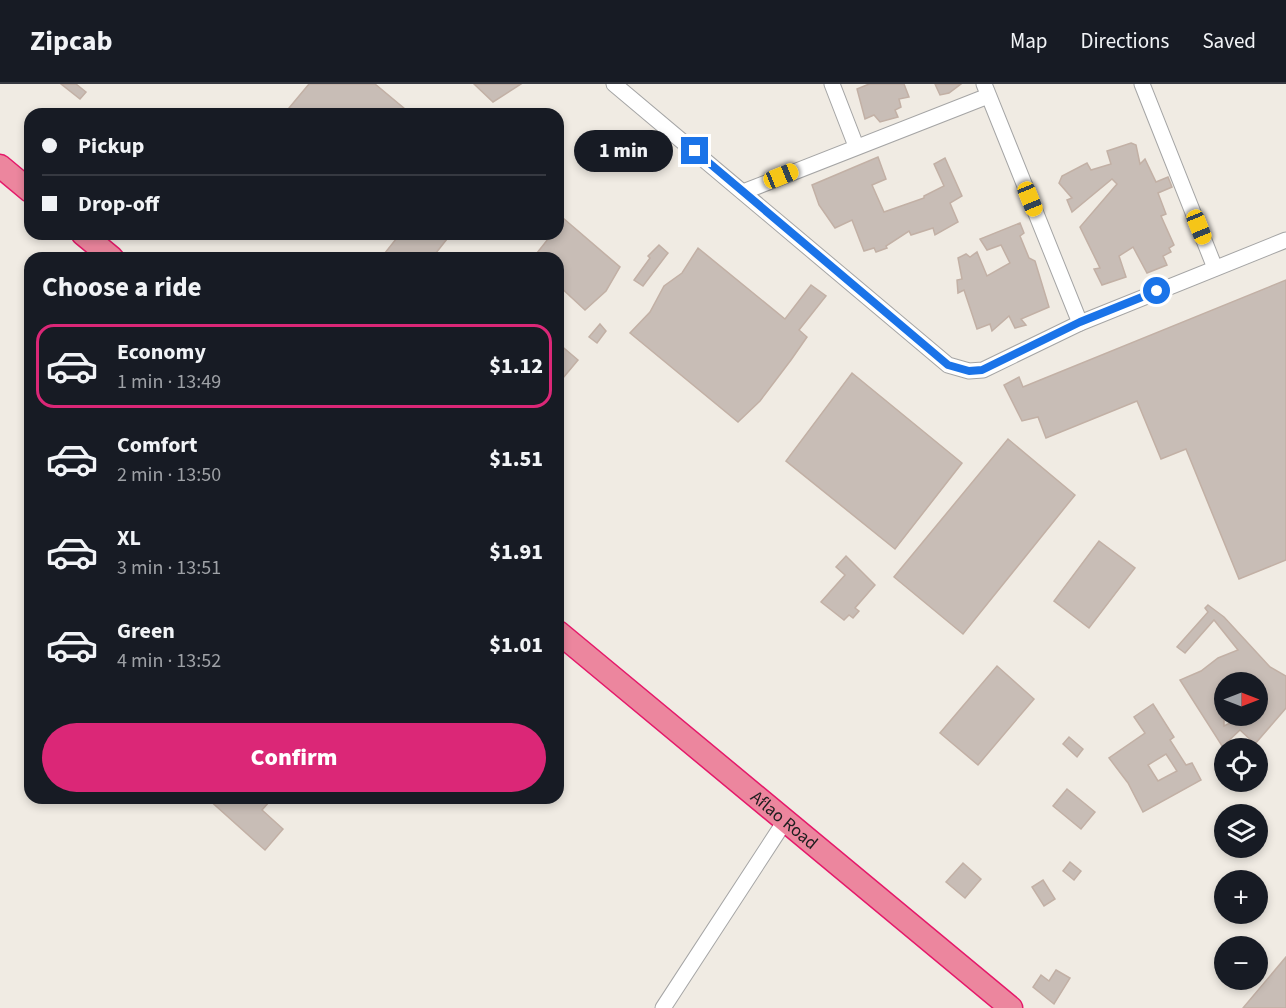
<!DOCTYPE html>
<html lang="en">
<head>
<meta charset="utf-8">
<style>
	body { margin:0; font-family:"Source Sans 3",sans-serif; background:#242831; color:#f1f3f6; height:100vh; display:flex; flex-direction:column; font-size:22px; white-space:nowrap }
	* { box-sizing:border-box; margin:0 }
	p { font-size:20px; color:#9ea1a6 }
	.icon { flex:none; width:33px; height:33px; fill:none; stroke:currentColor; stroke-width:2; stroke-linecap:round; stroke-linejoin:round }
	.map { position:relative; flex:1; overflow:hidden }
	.drawer { position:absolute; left:24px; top:168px; width:540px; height:552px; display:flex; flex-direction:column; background:#171b24; border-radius:18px; box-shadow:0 3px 9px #0003 }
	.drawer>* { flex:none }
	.top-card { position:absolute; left:24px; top:24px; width:540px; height:132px; border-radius:18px; box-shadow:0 3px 9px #0003; display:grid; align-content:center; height:132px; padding:0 18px; background:#171b24 }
	.needle { width:39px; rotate:90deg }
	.fabs { position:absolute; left:1214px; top:588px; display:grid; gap:12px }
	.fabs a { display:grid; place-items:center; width:54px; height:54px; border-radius:50%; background:#171b24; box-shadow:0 3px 9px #0003; font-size:30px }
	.end { position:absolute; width:27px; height:27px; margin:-14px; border:8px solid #1a73e8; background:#fff; box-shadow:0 0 0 3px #fff }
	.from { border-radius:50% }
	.bubble { position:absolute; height:42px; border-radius:21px; background:#171b24; box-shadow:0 3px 9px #0003; font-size:20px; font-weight:800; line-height:42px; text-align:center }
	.car { position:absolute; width:18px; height:36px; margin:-18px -9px; border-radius:8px; box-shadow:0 0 4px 2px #0007; background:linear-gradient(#f5c518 24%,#345 0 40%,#f5c518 0 76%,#345 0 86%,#f5c518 0) }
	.top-card b { display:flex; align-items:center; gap:21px; height:57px; font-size:22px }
	.top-card b+b { border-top:2px solid #363941 }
	.top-card i { width:15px; height:15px; background:#f1f3f6 }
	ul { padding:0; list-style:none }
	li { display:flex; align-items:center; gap:18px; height:84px; margin:0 12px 9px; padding:0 6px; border:3px solid transparent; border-radius:18px }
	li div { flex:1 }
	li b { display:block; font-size:22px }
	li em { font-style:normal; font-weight:800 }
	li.on { border-color:#db2777 }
	li>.icon { width:54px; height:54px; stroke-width:1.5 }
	h2 { padding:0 18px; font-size:27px; line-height:72px }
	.primary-button { display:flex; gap:12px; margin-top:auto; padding:12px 18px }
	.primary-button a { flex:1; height:69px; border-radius:36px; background:#db2777; color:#fff; font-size:24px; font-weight:800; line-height:69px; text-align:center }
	header { display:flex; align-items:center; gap:36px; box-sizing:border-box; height:84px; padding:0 30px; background:#171b24; border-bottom:2px solid #363941 }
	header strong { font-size:28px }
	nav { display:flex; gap:33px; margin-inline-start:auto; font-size:21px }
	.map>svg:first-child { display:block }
	.building { fill:#c8bdb6; stroke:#c2b0a5; stroke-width:1.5; fill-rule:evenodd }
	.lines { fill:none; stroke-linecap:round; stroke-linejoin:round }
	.minor-casing { stroke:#a5a5a5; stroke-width:17 }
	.highway-casing { stroke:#e5196a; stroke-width:25 }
	.minor { stroke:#fff; stroke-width:15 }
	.highway { stroke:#ec869e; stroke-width:22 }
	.route { stroke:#1a73e8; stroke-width:8 }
	.labels { text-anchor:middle; stroke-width:5; stroke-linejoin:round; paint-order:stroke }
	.street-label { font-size:18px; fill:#1e1e1e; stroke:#fff }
</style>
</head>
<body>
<header>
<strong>Zipcab</strong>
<nav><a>Map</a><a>Directions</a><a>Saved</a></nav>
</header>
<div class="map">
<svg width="1286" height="924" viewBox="0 0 1286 924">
	<rect width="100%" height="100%" fill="#f0ebe3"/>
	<g class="building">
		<polygon points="61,0 76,0 86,8 80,15"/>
		<polygon points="309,0 375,0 411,30 284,30"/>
		<polygon points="474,0 521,0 493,18"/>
		<polygon points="869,0 904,0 909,13 899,15 901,23 895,26 898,33 880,38 874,31 865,35 857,5"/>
		<polygon points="935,0 961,0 949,9 940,11"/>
		<polygon points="1131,59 1136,61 1140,80 1145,75 1156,98 1168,93 1172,103 1158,109 1166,130 1161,132 1174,161 1169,164 1171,168 1163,172 1167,181 1147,189 1133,163 1119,172 1126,193 1102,201 1094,185 1100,184 1080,143 1117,100 1112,95 1072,128 1067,116 1072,114 1059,99 1062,92 1087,79 1091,86 1111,80 1107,67"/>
		<polygon points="878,73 886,95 872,101 884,128 924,114 924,112 944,102 934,80 945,74 962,112 950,119 958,138 935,151 933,144 911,151 909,147 886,162 887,164 876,168 874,164 864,167 852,136 835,144 819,121 812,101"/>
		<polygon points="563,134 620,183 606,207 585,226 558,201 558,174 533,174 552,150 558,150 558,141"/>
		<polygon points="1020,139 1024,149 1020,152 1029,174 1035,177 1049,223 1021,235 1026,241 1015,244 1009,232 992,247 990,240 977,245 964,206 958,209 957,196 962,195 958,174 966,170 970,173 977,168 987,192 1010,179 1001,161 987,166 980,155"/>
		<polygon points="400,150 451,150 432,174 381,174"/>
		<polygon points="659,161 668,169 643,202 634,196 650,174 648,172"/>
		<polygon points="698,164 785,235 811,201 826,212 799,246 807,253 791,276 760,317 738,338 630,249 650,228 664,202 682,189"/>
		<polygon points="1286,196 1286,476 1239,495 1186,365 1161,375 1137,317 1046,354 1038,333 1022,337 1004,301 1019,293 1023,303"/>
		<polygon points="600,240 606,247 597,259 589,253"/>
		<polygon points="558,259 578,276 558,300"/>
		<polygon points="852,289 962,379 895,465 786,377"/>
		<polygon points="1008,355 1075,411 963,550 894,493"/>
		<polygon points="1099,457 1135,484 1089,544 1054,517"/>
		<polygon points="846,472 875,501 855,524 859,527 853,534 849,531 844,536 821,518 845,491 836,483"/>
		<path d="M1208,521l16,12 46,50 16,9v32l-31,36 -15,-14 -16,15v4l-44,-69 21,-9 17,-13 20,-8 -24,-30 -29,33 -8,-6 31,-35 -3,-4zM1224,598h33v34h-13l-20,10z"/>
		<polygon points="997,582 1034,615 978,681 940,649"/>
		<path d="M1153,620l21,33 -4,3 16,25 6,-2 9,17 -58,32 -15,-29 -19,-25 36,-25 -11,-16zM1166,670l11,17 -19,10 -10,-16z"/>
		<polygon points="1069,653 1083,665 1077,673 1063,660"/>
		<polygon points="1067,705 1095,728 1081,745 1053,722"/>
		<polygon points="207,714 264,714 269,718 262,726 283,745 265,766"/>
		<polygon points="1070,778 1081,787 1074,796 1063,787"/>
		<polygon points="963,779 981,795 965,814 946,798"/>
		<polygon points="1043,796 1055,815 1044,822 1032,803"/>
		<polygon points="1286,873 1286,924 1243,924"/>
		<polygon points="1056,886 1070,894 1054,920 1033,903 1041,891 1049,897"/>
	</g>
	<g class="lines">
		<g class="minor-casing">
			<g id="minor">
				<polyline points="614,0 948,281 969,287 983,286 1080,239 1286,156"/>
				<polyline points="832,0 856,62"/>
				<polyline points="984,0 1080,239"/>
				<polyline points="1142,0 1215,184"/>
				<polyline points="743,108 988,12"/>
				<polyline points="663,924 785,737"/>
			</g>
		</g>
		<g class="highway-casing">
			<g id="highway">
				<polyline points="0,82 30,107"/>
				<polyline points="83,150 112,174"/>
				<path id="s1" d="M558,548l453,376"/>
			</g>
		</g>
		<use href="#minor" class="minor"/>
		<use href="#highway" class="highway"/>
	</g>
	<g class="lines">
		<polyline class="route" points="695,67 948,281 969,287 982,286 1080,238 1157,207"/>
	</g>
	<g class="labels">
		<g class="street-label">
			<text dy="6" stroke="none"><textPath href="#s1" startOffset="294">Aflao Road</textPath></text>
		</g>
	</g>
</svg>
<div class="fabs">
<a><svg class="needle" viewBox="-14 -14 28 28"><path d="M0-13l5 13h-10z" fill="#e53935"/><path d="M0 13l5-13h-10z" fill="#9ea1a6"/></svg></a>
<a><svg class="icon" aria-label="locate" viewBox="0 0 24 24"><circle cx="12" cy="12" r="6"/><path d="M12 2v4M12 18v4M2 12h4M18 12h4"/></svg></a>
<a><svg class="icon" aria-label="layers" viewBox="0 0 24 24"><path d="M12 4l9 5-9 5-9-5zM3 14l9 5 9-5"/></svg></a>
<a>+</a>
<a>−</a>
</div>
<i class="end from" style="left:1157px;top:207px"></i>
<i class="end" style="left:695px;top:67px"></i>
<div class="bubble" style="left:574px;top:46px;width:99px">1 min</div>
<i class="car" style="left:781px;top:92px;rotate:68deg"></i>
<i class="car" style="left:1030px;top:115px;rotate:158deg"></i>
<i class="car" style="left:1199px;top:143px;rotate:158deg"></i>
<div class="top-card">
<b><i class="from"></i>Pickup</b>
<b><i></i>Drop-off</b>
</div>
<section class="drawer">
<h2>Choose a ride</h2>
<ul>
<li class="on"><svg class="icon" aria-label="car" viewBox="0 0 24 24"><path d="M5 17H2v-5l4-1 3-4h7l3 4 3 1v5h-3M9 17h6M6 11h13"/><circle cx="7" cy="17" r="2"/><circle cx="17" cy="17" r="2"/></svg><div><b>Economy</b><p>1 min · 13:49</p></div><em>$1.12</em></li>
<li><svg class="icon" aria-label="car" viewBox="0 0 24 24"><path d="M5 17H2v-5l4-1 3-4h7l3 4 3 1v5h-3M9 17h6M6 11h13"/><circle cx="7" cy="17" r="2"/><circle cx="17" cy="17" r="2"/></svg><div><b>Comfort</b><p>2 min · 13:50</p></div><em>$1.51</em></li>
<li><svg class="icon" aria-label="car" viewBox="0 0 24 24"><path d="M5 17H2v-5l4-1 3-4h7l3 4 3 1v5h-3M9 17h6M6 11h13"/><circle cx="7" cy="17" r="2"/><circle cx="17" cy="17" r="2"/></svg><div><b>XL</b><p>3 min · 13:51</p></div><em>$1.91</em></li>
<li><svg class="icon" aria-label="car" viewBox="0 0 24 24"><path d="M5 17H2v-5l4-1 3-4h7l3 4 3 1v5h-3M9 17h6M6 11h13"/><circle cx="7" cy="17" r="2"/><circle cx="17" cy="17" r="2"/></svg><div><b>Green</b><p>4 min · 13:52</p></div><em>$1.01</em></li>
</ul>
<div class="primary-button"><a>Confirm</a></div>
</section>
</div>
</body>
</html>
